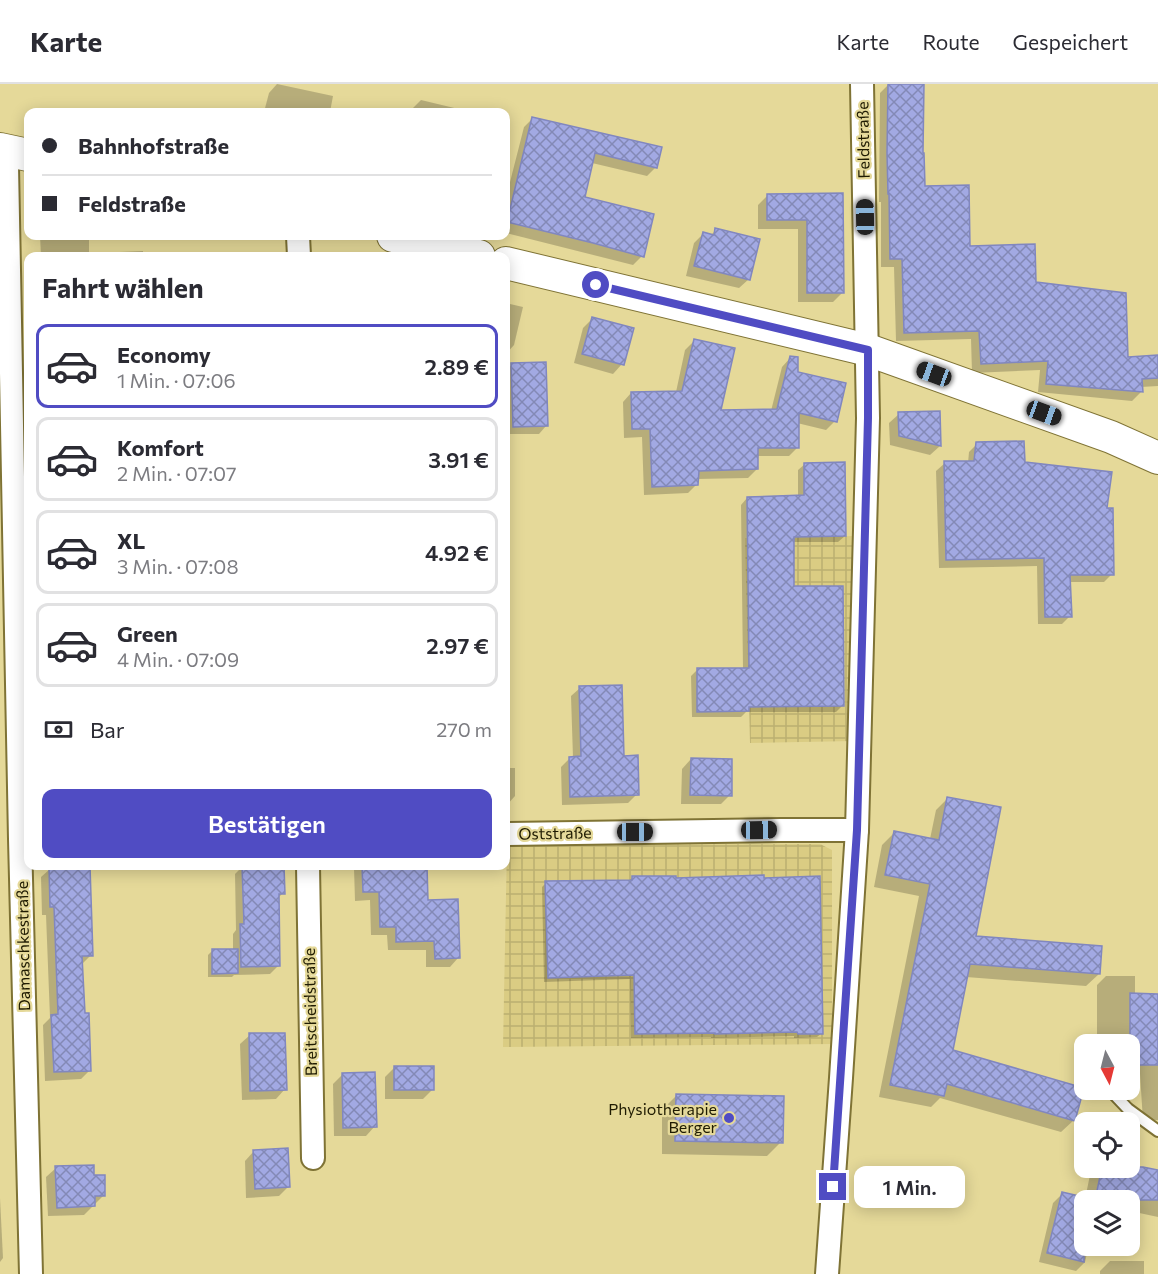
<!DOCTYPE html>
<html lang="de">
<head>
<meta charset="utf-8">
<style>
	body { margin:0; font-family:Commissioner,sans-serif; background:#f7f7f7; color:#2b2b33; height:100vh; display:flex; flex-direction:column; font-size:22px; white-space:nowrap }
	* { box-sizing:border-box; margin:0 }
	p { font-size:20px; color:#7c7c81 }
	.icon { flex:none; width:33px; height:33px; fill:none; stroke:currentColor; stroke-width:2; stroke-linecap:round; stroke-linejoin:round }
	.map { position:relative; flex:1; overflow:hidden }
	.drawer { position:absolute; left:24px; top:168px; width:486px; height:618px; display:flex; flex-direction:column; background:#fff; border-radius:12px; box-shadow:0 3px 15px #0003 }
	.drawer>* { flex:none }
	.guide { position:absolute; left:24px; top:24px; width:486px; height:132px; border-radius:12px; box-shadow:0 3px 15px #0003; display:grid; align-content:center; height:132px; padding:0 18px; background:#fff }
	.needle { width:39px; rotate:173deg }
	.buttons { position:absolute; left:1074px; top:950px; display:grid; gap:12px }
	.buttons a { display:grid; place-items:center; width:66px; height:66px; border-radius:12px; background:#fff; box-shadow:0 3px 15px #0003; font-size:30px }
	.end { position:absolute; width:27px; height:27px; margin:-14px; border:8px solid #504cc3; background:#fff; box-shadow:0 0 0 3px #fff }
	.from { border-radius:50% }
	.bubble { position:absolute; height:42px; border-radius:12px; background:#fff; box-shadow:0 3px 15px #0003; font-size:20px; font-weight:600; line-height:42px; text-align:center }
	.car { position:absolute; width:18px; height:36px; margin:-18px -9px; border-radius:8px; box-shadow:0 0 4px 2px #0007; background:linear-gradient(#222 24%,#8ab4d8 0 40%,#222 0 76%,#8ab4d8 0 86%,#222 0) }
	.guide b { display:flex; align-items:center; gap:21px; height:57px; font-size:22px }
	.guide b+b { border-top:2px solid #e1e1e2 }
	.guide i { width:15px; height:15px; background:#2b2b33 }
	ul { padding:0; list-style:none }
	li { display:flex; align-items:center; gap:18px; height:84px; margin:0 12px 9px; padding:0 6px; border:3px solid #e1e1e2; border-radius:12px }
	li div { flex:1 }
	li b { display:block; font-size:22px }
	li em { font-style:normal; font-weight:600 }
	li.on { border-color:#504cc3 }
	li>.icon { width:54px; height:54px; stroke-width:1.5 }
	h2 { padding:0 18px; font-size:27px; line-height:72px }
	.pay { display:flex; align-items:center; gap:15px; height:66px; padding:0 18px; font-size:22px }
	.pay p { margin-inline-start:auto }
	.primary-button { display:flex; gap:12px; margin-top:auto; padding:12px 18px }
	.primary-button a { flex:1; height:69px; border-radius:12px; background:#504cc3; color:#fff; font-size:24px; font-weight:600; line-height:69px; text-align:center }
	header { display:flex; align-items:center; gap:36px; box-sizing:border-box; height:84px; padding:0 30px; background:#fff; border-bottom:2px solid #e1e1e2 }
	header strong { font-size:28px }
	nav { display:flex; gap:33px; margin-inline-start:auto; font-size:21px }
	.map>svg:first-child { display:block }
	.industrial { fill:url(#industrial-grid) }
	.shadow { fill:#0003 }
	.building { fill:url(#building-cross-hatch); stroke:#8187bf; stroke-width:1.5 }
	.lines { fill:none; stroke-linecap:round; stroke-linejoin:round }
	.lane-casing { stroke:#7f7335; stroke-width:14 }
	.street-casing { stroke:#7f7335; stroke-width:26 }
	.secondary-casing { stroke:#7f7335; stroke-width:34 }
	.lane { stroke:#fff; stroke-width:10 }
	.street { stroke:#fff; stroke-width:22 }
	.secondary { stroke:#fff; stroke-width:32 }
	.route { stroke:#504cc3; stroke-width:8 }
	.poi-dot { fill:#504cc3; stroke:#e5d999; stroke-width:2 }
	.labels { text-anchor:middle; stroke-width:4.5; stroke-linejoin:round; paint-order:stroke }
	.street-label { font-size:16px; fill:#1f1b02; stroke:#e5d999 }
	.poi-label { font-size:16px; fill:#1f1b02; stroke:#e5d999; text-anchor:end }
</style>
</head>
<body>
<header>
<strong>Karte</strong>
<nav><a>Karte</a><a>Route</a><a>Gespeichert</a></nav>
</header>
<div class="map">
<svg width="1158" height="1190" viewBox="0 0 1158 1190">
	<defs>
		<pattern id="industrial-grid" width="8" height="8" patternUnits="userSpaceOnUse" patternTransform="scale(1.5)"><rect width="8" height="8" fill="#dacc83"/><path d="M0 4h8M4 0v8" fill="none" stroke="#bbaf70"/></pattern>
		<pattern id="building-cross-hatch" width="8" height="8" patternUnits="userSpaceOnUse" patternTransform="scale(1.5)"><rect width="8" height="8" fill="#a2a9e3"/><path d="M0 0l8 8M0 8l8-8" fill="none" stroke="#8389b6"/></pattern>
	</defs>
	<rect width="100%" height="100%" fill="#e5d999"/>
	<g class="industrial">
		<polygon points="855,452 854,657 750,659 745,454"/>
		<polygon points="820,760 832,766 832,960 503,963 507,761"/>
	</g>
	<g class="shadow">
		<polygon points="277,0 333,12 330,28 264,28 269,9"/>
		<polygon points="889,0 923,103 968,163 1035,199 1126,275 1158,273 1158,302 1141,303 1141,308 1132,317 1038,308 1040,286 972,289 971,255 896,257 894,183 881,183 881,118 879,118 880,9"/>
		<polygon points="421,16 471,28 411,28 412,25"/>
		<polygon points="533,34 656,83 647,92 592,79 583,114 642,172 633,181 506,149 506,101 509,102 524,43"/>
		<polygon points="841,111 843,208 833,218 798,218 798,145 758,145 758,121 767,112"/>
		<polygon points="716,146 749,195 739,204 686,192 694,159 703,150 710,152"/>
		<polygon points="40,152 89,152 89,172 41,172"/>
		<polygon points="143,167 143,172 115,172 119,168"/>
		<polygon points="506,219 523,223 514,261 506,270"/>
		<polygon points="593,234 622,280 613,290 574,279 583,244"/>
		<polygon points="694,257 719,328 771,327 782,283 791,273 797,289 835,337 826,346 797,339 798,363 789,372 757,372 757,385 748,394 697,395 697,400 688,409 644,411 642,353 624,354 623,318 631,309 676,308 685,266"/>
		<polygon points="512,280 546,342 539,350 506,350 506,287"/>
		<polygon points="939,328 940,362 930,371 890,361 889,339 899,330"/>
		<polygon points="977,360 1023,379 1105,425 1112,490 1104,498 1069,498 1070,532 1062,540 1038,540 1037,482 939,484 936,387 945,379 968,379 969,368"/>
		<polygon points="805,380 845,452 838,458 792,458 792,503 843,621 836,628 746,628 741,633 692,633 691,592 698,585 743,585 741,421 747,414 798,413 798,386"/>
		<polygon points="580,604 623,673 637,710 628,719 562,721 561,683 570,674 573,674 571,612"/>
		<polygon points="691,675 730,711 721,720 681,720 682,685"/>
		<polygon points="506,684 515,684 515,712 506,722"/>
		<polygon points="948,714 974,853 1099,890 1086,902 966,893 952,967 1074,1036 1061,1048 940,1014 931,1023 879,1013 919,812 874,803 882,761 894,749 930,755 936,726"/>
		<polygon points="243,782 282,782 283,809 277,815 278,882 270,890 234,891 232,893 208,893 208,871 212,867 233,866 233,850 236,846 235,790"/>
		<polygon points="357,782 425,782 426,817 458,874 450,883 426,883 426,866 388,866 387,851 371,851 370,816 355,817 354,784"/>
		<polygon points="50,785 91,871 82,880 83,931 90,986 81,995 45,997 43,941 50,934 46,831 42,831 41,793"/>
		<polygon points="632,794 822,949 817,953 794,954 794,952 711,954 711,953 631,954 630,895 544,898 542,803 546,799 629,797"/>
		<polygon points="1106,892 1135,892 1135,911 1158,911 1158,1036 1143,1037 1140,990 1130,990 1130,960 1097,960 1097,901"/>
		<polygon points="250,951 285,1005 276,1015 242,1016 240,960"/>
		<polygon points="395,983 432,1006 423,1015 385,1015 385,993"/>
		<polygon points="343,990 375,1042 366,1052 334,1052 333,1000"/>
		<polygon points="677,1011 781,1058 767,1072 662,1070 662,1026"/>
		<polygon points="254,1067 288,1103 279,1112 246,1114 245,1077"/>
		<polygon points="1130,1082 1158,1088 1158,1133 1130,1127 1130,1116 1084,1116 1084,1161 1089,1161 1085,1178 1076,1187 1039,1178 1053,1119 1063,1109 1085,1115 1090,1091 1098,1083 1130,1083"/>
		<polygon points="56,1084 92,1093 104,1111 84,1131 48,1132 46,1093"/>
		<polygon points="0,1114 3,1174 0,1178"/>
		<polygon points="1110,1177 1144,1177 1144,1190 1100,1190 1100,1187"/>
	</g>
	<g class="building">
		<polygon points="888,0 924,0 923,69 924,69 925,102 969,101 970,162 1035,160 1036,198 1126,209 1128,273 1158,271 1158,294 1142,295 1143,308 1046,300 1048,277 981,280 979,247 904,249 902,175 890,175 889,110 888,110 887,69"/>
		<polygon points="532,33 662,63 657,84 595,69 585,113 654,130 644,173 593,159 507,138"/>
		<polygon points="843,109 844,209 807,209 807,136 767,136 767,110"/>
		<polygon points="715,144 760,155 750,196 694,182 703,148 714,151"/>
		<polygon points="592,233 634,244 624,281 582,270"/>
		<polygon points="694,255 735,264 721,326 777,325 790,272 798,273 798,288 846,299 837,338 799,329 799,364 758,364 758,385 699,387 698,401 652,403 650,345 632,345 631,308 682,307"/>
		<polygon points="546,278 548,342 513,343 511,279"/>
		<polygon points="940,327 941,362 899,352 898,328"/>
		<polygon points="1024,357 1025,378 1112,388 1107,424 1113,424 1114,491 1070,491 1072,533 1045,533 1044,474 946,476 944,377 974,377 976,358"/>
		<polygon points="845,378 846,452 794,453 794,502 843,502 844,622 749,623 749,627 697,628 697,584 749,584 747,413 804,411 804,379"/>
		<polygon points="622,601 624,672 638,671 639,711 570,713 569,673 581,672 579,602"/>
		<polygon points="691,674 732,675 732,712 690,711"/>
		<polygon points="947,713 1001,723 976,852 1102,862 1100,890 970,880 953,966 1084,1004 1075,1037 947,1000 944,1012 890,1001 930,800 885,791 894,747 939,756"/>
		<polygon points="90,782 93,872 82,872 85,929 89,929 91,987 54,988 51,931 58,930 54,823 50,823 49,783"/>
		<polygon points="242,782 284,782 285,810 279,810 280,882 241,883 240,840 244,840"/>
		<polygon points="362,782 427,782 428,816 458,815 460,874 435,875 434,857 396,858 396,843 380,843 379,808 363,808"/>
		<polygon points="764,791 764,794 820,792 823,950 798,950 797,948 715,950 715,949 635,950 634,891 548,894 545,797 632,796 632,792 676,792 676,794"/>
		<polygon points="212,865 238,865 238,889 212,890"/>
		<polygon points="1130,909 1158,910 1158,981 1130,981"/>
		<polygon points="249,949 285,949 287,1006 250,1007"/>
		<rect x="394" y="982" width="40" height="24"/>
		<polygon points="375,988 377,1043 343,1044 342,989"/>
		<polygon points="676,1010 784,1012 783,1059 675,1057"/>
		<polygon points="288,1064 290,1103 255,1105 253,1066"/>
		<polygon points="94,1081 94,1091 105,1091 105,1112 95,1112 95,1122 57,1124 55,1082"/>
		<polygon points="1102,1083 1143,1083 1158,1086 1158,1116 1095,1116"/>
		<polygon points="1062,1108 1084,1113 1084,1178 1047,1169"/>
	</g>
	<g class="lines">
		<g class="lane-casing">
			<polyline id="lane" points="1109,1005 1128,1025 1158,1047"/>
		</g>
		<g class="street-casing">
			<g id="street">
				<polyline points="10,67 7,82 20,755 31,1190"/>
				<polyline points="298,152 299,172"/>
				<polyline points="506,750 782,746 857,746"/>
				<polyline points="308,782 313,1074"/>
				<polyline points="827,1190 841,994 857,746 868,334 862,0"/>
			</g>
		</g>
		<g class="secondary-casing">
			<g id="secondary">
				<polyline points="0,65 28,71"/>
				<polyline points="393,152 479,172"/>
				<polyline points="506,179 868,266 1111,353 1158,374"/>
			</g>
		</g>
		<use href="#lane" class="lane"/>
		<use href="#street" class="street"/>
		<use href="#secondary" class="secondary"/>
	</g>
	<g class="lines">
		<polyline class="route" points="596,201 868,266 868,334 857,746 833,1103"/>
	</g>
	<circle class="poi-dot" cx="729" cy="1034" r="6"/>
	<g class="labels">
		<g class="street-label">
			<text transform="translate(863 56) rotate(-91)" y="6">Feldstraße</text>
			<text transform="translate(555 749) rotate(-1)" y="6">Oststraße</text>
			<text transform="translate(23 862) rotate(-91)" y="6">Damaschkestraße</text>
			<text transform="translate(310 928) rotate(-91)" y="6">Breitscheidstraße</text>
		</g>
		<g class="poi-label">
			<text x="717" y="1031">Physiotherapie<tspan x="717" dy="18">Berger</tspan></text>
		</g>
	</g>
</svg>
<div class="buttons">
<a><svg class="needle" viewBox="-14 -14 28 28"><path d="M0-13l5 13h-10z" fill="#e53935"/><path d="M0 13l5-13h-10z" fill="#7c7c81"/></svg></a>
<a><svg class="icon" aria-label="locate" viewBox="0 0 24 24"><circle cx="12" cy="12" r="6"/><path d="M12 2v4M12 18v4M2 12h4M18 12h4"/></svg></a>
<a><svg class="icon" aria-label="layers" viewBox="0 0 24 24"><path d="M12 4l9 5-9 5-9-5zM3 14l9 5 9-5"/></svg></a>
</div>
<i class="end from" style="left:596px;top:201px"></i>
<i class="end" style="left:833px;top:1103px"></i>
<div class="bubble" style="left:854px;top:1082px;width:111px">1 Min.</div>
<i class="car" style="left:865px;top:133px;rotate:359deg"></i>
<i class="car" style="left:934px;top:290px;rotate:290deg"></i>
<i class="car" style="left:1044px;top:329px;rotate:110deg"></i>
<i class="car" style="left:759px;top:746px;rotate:89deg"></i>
<i class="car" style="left:635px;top:748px;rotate:90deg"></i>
<div class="guide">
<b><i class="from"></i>Bahnhofstraße</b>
<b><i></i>Feldstraße</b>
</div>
<section class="drawer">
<h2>Fahrt wählen</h2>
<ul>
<li class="on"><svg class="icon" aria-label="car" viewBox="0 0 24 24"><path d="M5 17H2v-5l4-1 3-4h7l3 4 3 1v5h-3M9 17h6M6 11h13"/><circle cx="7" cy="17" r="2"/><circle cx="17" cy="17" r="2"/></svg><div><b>Economy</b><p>1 Min. · 07:06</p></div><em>2.89 €</em></li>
<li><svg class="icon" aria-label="car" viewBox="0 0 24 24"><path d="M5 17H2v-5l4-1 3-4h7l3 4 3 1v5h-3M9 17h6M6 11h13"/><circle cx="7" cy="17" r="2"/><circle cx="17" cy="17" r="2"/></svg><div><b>Komfort</b><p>2 Min. · 07:07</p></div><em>3.91 €</em></li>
<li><svg class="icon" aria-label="car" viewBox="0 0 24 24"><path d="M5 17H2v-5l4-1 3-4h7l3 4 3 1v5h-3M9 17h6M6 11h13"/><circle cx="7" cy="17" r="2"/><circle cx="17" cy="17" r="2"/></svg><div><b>XL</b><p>3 Min. · 07:08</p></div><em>4.92 €</em></li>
<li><svg class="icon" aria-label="car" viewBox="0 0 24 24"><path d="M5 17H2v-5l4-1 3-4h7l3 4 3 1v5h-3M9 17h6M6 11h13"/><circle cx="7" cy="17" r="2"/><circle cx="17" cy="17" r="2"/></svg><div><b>Green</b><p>4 Min. · 07:09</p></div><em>2.97 €</em></li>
</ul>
<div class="pay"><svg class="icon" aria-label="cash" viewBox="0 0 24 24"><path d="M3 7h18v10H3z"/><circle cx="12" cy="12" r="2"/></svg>Bar<p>270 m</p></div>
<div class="primary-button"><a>Bestätigen</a></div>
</section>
</div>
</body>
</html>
